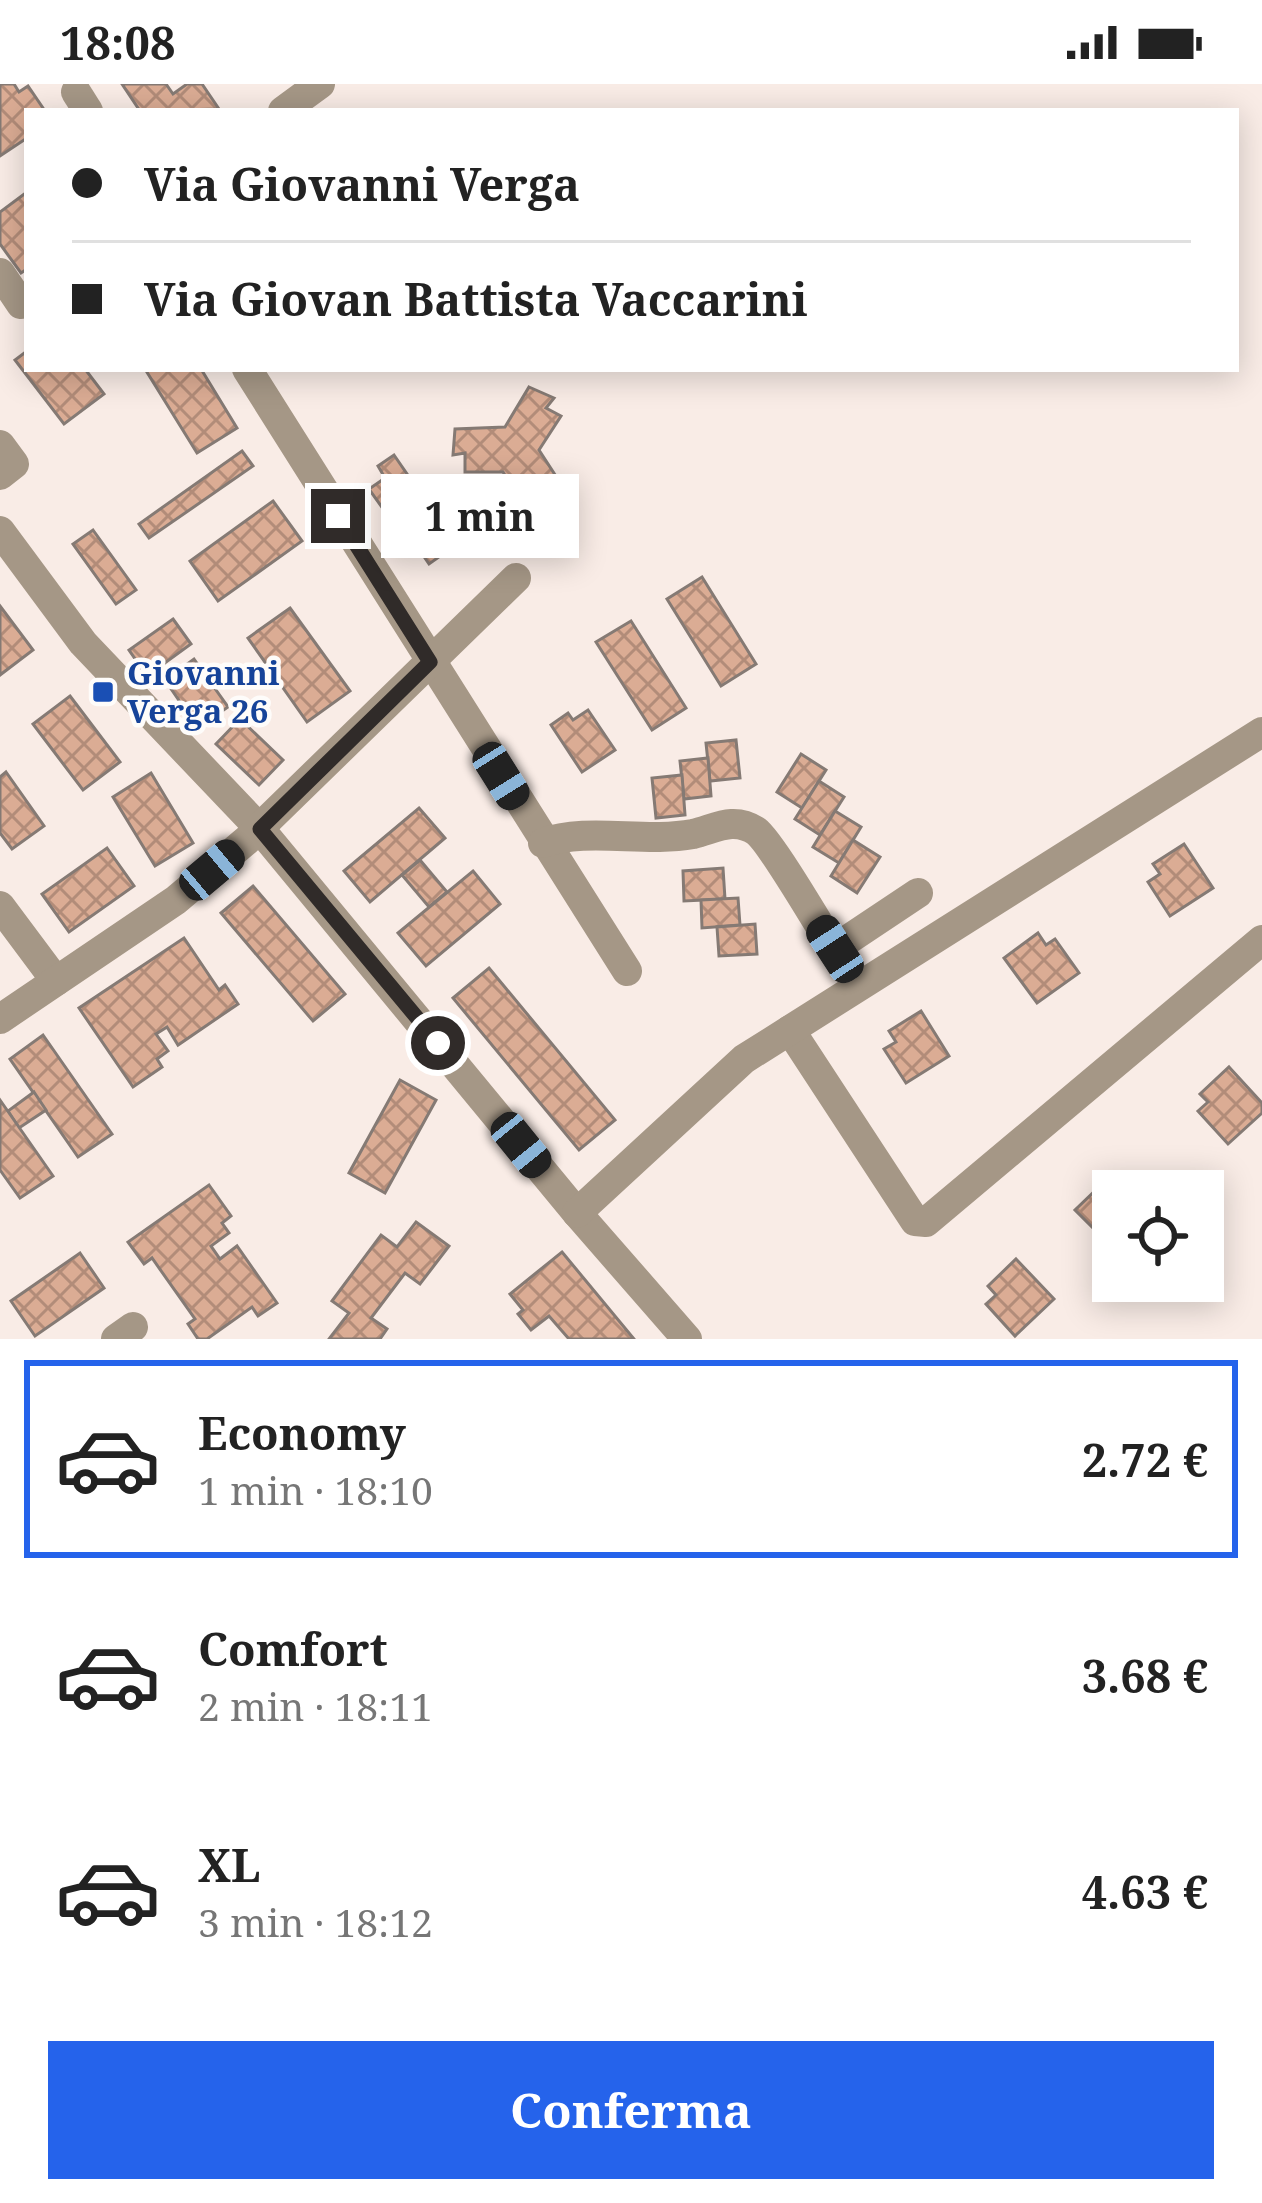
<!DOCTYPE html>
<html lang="it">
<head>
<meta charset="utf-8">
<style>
	body { margin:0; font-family:"Noto Serif",serif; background:#f6f6f6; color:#222; height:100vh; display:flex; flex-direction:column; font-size:45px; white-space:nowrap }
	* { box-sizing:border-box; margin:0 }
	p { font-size:39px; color:#767676 }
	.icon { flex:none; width:66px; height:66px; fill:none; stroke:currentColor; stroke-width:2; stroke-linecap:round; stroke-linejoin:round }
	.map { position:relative; height:1255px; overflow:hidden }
	.drawer { display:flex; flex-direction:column; background:#fff; flex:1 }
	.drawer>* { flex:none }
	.banner { position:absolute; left:24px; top:24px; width:1215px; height:264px; border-radius:0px; box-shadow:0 6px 30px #0003; display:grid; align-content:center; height:264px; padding:0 48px; background:#fff }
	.tools { position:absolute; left:1092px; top:1086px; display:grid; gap:24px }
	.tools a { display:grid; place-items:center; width:132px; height:132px; border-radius:0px; background:#fff; box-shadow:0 6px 30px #0003; font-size:60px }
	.end { position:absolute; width:54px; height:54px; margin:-27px; border:15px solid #302b29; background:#fff; box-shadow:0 0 0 6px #fff }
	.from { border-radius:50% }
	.bubble { position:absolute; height:84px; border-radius:0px; background:#fff; box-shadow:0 6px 30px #0003; font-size:39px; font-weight:700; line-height:84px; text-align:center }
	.car { position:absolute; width:36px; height:72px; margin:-36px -18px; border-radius:15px; box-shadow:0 0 9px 3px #0007; background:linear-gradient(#222 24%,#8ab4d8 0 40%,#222 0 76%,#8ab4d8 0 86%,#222 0) }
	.banner b { display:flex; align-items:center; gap:42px; height:114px; font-size:45px }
	.banner b+b { border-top:3px solid #e0e0e0 }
	.banner i { width:30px; height:30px; background:#222 }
	ul { padding:21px 0 0; list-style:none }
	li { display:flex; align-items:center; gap:36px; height:198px; margin:0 24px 18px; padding:0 24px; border:6px solid transparent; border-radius:0px }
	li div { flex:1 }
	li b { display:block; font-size:45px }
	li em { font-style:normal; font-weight:700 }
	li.current { border-color:#2563eb }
	li>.icon { width:108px; height:108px; stroke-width:1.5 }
	.primary-button { display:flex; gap:24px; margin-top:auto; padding:24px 48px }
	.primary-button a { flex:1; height:138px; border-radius:0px; background:#2563eb; color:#fff; font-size:48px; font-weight:700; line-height:138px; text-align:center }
	.status { display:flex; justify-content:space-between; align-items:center; height:84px; padding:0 60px; background:#fff; direction:ltr }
	.status svg { height:33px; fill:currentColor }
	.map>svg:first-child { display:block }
	.building { fill:url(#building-cross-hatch); stroke:#857a74; stroke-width:3 }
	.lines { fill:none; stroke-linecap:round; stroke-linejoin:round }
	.minor { stroke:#a59786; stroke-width:30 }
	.route { stroke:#302b29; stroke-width:15 }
	.transit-dot { fill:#1a4fb4; stroke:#fefcfa; stroke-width:4.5 }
	.labels { text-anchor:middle; stroke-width:9; stroke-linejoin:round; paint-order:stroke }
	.transit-label { font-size:33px; font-weight:bold; fill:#164399; stroke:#fefcfa; text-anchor:start }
</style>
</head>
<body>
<div class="status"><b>18:08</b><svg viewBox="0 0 49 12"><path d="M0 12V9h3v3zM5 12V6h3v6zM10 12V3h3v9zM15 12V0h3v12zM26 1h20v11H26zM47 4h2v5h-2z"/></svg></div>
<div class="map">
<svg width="1262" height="1255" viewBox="0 0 1262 1255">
	<defs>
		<pattern id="building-cross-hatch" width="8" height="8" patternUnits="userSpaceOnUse" patternTransform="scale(3)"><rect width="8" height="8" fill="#dbac94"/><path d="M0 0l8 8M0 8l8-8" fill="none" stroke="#b28c79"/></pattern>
	</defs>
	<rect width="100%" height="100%" fill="#f9ece6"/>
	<g class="building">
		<polygon points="0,0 14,0 19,8 28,2 45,27 27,27 27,54 0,72"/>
		<polygon points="122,0 166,0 173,10 187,0 202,0 219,25 140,27"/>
		<polygon points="27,108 27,185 21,189 0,160 0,128"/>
		<polygon points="27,267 27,285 85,285 104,310 64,340 15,276"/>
		<polygon points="145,285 201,285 237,344 197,369"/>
		<polygon points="529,303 554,314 546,324 561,332 539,366 561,400 523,422 503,388 465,388 465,369 453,371 455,345 505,343"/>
		<polygon points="242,367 253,382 149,454 139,440"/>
		<polygon points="394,371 456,461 429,480 401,439 396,443 369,405 385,394 378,382"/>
		<polygon points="273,417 302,457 218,517 190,477"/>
		<polygon points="93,446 136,506 116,520 73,460"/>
		<polygon points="702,493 756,580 721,602 667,515"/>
		<polygon points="0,522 33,566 0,591"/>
		<polygon points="290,524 350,607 307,638 248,554"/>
		<polygon points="173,535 191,560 147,592 129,566"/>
		<polygon points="631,537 686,624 652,646 596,558"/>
		<polygon points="194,575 228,623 198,644 165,596"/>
		<polygon points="70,612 120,678 83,706 33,640"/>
		<polygon points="588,626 615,666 582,688 551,641 568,629 573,636"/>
		<polygon points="240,635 283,676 259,701 216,660"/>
		<polygon points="736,656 740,694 710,697 706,659"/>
		<polygon points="801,670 826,686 802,724 777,708"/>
		<polygon points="708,674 711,712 684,715 680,677"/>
		<polygon points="6,688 44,742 12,765 0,749 0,693"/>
		<polygon points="151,689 193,759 155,782 113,713"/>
		<polygon points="682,691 685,731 656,734 652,694"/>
		<polygon points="819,697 844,713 820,751 795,735"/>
		<polygon points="419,724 445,754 370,818 344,787"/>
		<polygon points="835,727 861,743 839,779 813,763"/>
		<polygon points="853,756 880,773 857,809 831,792"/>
		<polygon points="1184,760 1213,804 1170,832 1148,798 1160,790 1153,780"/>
		<polygon points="107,764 134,802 69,848 42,810"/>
		<polygon points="420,776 447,808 429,823 402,791"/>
		<polygon points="723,784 725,815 684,817 683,787"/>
		<polygon points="473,787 500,820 426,882 398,849"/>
		<polygon points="253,802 345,910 313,937 221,829"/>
		<polygon points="738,814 740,841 702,844 701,816"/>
		<polygon points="755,840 757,870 719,872 717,843"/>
		<polygon points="1038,849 1046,861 1055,855 1079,889 1037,919 1004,874"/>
		<polygon points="184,854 219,906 225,901 238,920 178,961 167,943 156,950 168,967 157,975 162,983 133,1003 79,924"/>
		<polygon points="489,884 615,1036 579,1066 453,914"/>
		<polygon points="921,927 949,972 906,999 884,965 896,958 889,947"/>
		<polygon points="43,951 112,1050 78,1073 10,975"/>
		<polygon points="1229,983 1262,1019 1262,1029 1228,1060 1198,1027 1208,1018 1200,1010"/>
		<polygon points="400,996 436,1016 385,1109 349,1089"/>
		<polygon points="34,1008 46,1026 19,1044 8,1027"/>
		<polygon points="0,1016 53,1092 20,1114 0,1086"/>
		<polygon points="1119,1098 1128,1107 1113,1107 1113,1164 1075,1126 1103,1099 1110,1106"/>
		<polygon points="209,1101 231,1132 222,1139 229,1149 211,1162 220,1175 237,1162 277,1219 258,1232 252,1223 207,1255 198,1255 188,1240 195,1235 152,1174 144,1180 128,1158"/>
		<polygon points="416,1138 449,1162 420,1200 405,1189 371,1234 387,1245 380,1255 329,1255 349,1229 332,1217 381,1151 397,1163"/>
		<polygon points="562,1168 634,1255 569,1255 549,1232 531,1246 518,1230 523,1226 510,1210"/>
		<polygon points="80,1169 104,1204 35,1252 11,1217"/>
		<polygon points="1016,1175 1054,1215 1015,1252 986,1220 996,1211 988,1202"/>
	</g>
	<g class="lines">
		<g class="minor">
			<polyline points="76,8 88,27"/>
			<polyline points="283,27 320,0"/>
			<polyline points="0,189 21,220"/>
			<polyline points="247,285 627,887"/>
			<polyline points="0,361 14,380 0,391"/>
			<polyline points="0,447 83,559 260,745 577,1129 687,1255"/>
			<path d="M543,759c44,-16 101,0 150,-9 22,-5 40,-18 63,-3 14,10 65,97 78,118l84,-56"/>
			<polyline points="0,822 56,897"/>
			<polyline points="0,935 176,816 247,756 516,494"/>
			<polyline points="790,946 915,1137 926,1138 1262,856"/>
			<polyline points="577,1129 744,975 1262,648"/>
			<polyline points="116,1255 133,1243"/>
		</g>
	</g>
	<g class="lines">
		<polyline class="route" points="338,432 430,578 260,745 438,959"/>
	</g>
	<rect class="transit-dot" x="91" y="596" width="24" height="24" rx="6"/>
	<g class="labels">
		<g class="transit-label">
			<text x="127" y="601">Giovanni<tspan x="127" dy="38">Verga 26</tspan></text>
		</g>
	</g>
</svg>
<div class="tools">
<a><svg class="icon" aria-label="locate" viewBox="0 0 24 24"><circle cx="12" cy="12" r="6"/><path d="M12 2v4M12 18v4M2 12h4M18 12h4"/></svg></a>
</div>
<i class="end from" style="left:438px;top:959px"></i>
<i class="end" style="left:338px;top:432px"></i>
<div class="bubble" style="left:381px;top:390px;width:198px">1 min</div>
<i class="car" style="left:501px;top:692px;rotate:148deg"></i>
<i class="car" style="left:212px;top:786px;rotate:50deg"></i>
<i class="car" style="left:835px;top:865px;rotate:327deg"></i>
<i class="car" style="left:521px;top:1061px;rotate:141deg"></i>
<div class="banner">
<b><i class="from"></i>Via Giovanni Verga</b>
<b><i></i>Via Giovan Battista Vaccarini</b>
</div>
</div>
<section class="drawer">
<ul>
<li class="current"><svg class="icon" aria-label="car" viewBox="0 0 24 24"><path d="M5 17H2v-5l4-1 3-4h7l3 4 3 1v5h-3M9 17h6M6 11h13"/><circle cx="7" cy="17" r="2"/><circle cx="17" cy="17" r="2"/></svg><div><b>Economy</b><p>1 min · 18:10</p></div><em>2.72 €</em></li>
<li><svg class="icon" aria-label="car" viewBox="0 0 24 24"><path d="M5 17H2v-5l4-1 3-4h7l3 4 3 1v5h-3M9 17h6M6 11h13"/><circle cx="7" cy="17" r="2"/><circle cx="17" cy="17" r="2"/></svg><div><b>Comfort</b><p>2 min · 18:11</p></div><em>3.68 €</em></li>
<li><svg class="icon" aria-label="car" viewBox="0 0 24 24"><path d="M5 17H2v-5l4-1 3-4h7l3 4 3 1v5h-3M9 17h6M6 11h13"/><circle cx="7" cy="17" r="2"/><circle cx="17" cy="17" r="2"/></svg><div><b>XL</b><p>3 min · 18:12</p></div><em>4.63 €</em></li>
</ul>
<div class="primary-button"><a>Conferma</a></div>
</section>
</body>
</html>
